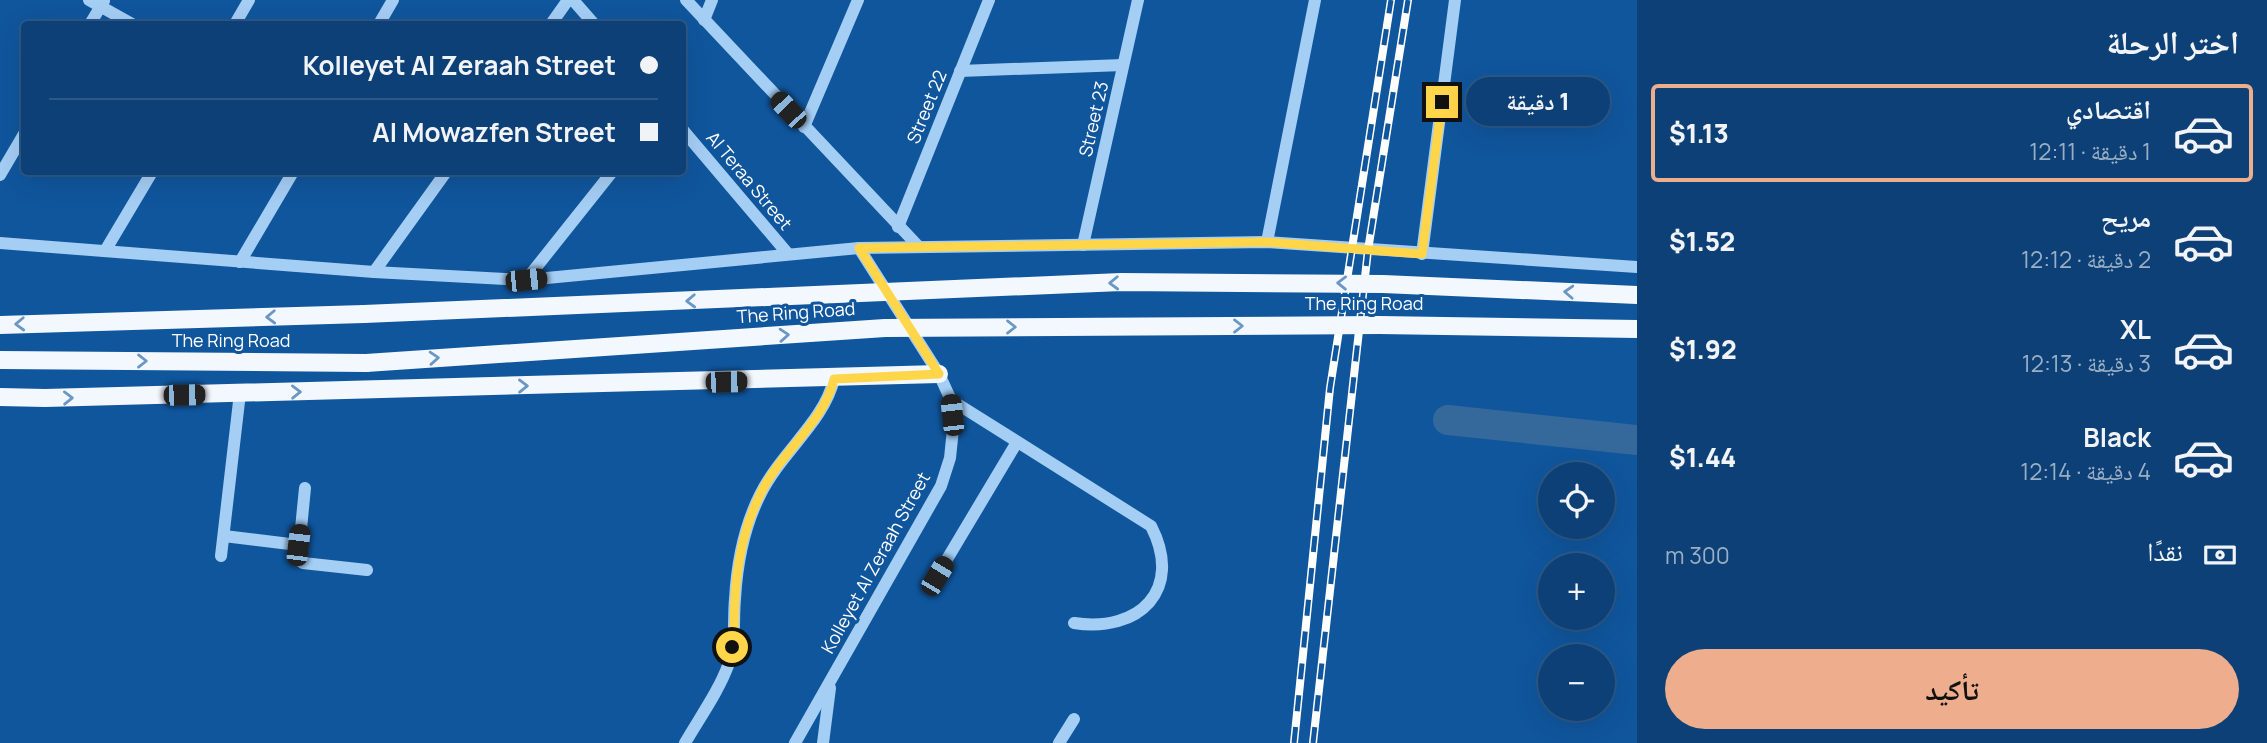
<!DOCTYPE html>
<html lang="ar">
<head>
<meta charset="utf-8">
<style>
	body { margin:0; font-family:Manrope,"Noto Naskh Arabic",sans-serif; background:#1a4b7e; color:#f1f3f6; direction:rtl; height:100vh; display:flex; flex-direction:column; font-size:26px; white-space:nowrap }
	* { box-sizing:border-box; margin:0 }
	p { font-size:23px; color:#9aafc5 }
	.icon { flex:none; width:38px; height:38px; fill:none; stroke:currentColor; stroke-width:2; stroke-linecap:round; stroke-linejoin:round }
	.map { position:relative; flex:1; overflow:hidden; direction:ltr }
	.side { display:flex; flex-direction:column; background:#0c4076; width:630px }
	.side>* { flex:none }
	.guide { position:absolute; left:21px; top:21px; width:665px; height:154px; border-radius:7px; box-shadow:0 7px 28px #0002,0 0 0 2px #2c5988; direction:rtl; display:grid; align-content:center; height:154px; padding:0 28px; background:#0c4076 }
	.buttons { position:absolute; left:1538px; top:462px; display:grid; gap:14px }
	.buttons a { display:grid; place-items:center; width:77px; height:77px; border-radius:50%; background:#0c4076; box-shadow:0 7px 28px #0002,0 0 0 2px #2c5988; font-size:35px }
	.end { position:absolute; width:32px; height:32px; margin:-16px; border:9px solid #ffd54a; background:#111; box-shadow:0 0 0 4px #111 }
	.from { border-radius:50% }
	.bubble { position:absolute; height:49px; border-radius:24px; background:#0c4076; box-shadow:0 7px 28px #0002,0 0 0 2px #2c5988; font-size:23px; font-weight:800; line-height:49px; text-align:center; direction:rtl }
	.car { position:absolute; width:21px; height:42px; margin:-21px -10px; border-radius:9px; box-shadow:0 0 5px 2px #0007; background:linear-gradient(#222 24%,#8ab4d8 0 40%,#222 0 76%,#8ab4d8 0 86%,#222 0) }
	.guide b { display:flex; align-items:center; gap:24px; height:66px; font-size:26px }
	.guide b+b { border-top:2px solid #2c5988 }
	.guide i { width:18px; height:18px; background:#f1f3f6 }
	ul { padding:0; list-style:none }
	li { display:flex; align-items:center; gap:21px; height:98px; margin:0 14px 10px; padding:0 14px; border:4px solid transparent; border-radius:7px }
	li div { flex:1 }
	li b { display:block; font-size:26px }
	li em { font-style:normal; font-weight:800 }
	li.active { border-color:#eead8d }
	li>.icon { width:63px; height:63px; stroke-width:1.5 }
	h2 { padding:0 28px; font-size:32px; line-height:84px }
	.pay { display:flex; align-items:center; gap:18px; height:77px; padding:0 28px; font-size:26px }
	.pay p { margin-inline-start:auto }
	.cta { display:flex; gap:14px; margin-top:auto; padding:14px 28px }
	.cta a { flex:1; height:80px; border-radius:42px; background:#eead8d; color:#111; font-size:28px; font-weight:800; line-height:80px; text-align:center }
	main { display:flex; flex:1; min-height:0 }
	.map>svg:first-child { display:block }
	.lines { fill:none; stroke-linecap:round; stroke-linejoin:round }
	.canal { stroke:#35689b; stroke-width:30 }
	.minor { stroke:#a5cef5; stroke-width:12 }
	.major { stroke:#f3f8ff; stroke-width:18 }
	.rail-casing { stroke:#fff; stroke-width:8 }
	.rail { stroke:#10569d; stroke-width:5; stroke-dasharray:16; stroke-linecap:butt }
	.major-bridge { stroke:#f3f8ff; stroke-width:18 }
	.oneway { stroke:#6b97c4 }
	.route { stroke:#ffd54a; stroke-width:9 }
	.labels { text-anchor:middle; stroke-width:6; stroke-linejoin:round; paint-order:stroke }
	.street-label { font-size:18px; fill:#fff; stroke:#10569d }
</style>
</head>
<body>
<main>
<section class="side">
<h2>اختر الرحلة</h2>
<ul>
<li class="active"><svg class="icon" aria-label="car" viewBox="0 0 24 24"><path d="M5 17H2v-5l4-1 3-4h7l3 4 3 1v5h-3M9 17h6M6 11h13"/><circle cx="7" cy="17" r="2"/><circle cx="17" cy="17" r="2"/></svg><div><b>اقتصادي</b><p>1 دقيقة · 12:11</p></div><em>$1.13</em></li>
<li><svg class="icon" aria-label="car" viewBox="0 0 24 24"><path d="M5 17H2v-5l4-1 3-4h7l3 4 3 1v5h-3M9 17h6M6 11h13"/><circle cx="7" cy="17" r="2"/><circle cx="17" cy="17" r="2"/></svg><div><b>مريح</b><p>2 دقيقة · 12:12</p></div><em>$1.52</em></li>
<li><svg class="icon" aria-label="car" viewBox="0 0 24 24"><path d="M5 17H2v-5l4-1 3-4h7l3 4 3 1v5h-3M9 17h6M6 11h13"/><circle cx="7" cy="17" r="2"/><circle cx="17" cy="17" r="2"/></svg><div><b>XL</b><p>3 دقيقة · 12:13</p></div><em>$1.92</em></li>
<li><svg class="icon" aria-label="car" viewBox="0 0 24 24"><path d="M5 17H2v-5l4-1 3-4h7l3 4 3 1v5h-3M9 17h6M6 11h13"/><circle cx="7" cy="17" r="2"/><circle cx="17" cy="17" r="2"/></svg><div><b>Black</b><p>4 دقيقة · 12:14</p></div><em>$1.44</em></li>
</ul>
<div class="pay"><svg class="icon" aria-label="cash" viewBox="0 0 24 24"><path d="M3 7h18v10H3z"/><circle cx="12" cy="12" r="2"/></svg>نقدًا<p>300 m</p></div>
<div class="cta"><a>تأكيد</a></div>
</section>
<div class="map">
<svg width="1637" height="743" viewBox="0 0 1637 743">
	<rect width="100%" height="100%" fill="#10569d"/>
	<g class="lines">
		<polyline class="canal" points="1448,420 1637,440"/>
		<g class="minor">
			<polyline points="89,0 132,24"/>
			<polyline points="573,0 594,24"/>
			<polyline points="686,0 919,247"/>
			<polyline points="704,20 712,0"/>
			<polyline points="90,24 104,1"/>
			<polyline points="235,24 249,0"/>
			<polyline points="379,24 393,0"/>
			<polyline points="551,24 568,0"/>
			<polyline points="960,71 1123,65"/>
			<polyline points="804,127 858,0"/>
			<polyline points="682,129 788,254"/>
			<polyline points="0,175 24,134"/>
			<polyline points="898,227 989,0"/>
			<polyline points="1267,242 1315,0"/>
			<polyline points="0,243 374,272 526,280 859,248 1267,242 1637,267"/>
			<polyline points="1083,245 1138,0"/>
			<polyline points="105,251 152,172"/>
			<polyline points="1422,254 1455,0"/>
			<polyline points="240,262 293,172"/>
			<polyline points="374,272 446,172"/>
			<polyline points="526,280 612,172"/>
			<path d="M951,400l200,126c33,64 -12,107 -77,97"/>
			<polyline points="305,488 298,559 303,563 367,570"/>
			<polyline points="224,536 298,545"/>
			<polyline points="221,556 240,393"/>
			<polyline points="937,576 1017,442"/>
			<path d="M685,743c15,-26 34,-52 44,-80 7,-22 4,-43 6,-64 2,-36 9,-72 25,-104 21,-43 64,-73 74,-116"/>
			<polyline points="795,743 941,486 950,458 953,429 951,400 939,374 859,248"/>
			<polyline points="823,743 830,688"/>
			<polyline points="1059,743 1074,719"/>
		</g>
		<g class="major">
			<polyline points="0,325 364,314"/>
			<polyline points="0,360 366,363"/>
			<polyline points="0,397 45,398 939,374"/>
		</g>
		<g class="rail-casing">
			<g id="rail">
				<polyline points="1294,743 1330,388 1391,0"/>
				<polyline points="1313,743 1368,250 1408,0"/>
			</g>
		</g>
		<use href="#rail" class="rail"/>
		<g class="major-bridge">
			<polyline points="364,314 1121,282 1383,284 1637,295"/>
			<polyline points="366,363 885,328 1379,325 1637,329"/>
		</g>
	</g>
	<defs><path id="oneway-chevron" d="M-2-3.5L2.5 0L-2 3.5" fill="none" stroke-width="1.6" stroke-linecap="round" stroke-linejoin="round" transform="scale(1.75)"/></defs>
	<g class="oneway">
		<use href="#oneway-chevron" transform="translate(1114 283) rotate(178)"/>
		<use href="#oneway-chevron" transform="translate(1342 283) rotate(-179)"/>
		<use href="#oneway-chevron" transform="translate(1569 292) rotate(-177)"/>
		<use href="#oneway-chevron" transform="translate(691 301) rotate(178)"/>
		<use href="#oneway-chevron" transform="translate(271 317) rotate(178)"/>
		<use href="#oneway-chevron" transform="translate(20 324) rotate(178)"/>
		<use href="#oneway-chevron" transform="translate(1238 326)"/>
		<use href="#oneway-chevron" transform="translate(1011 327)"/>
		<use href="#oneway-chevron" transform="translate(784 335) rotate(-4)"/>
		<use href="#oneway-chevron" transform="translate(434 358) rotate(-4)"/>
		<use href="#oneway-chevron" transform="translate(142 361)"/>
		<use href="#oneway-chevron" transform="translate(523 386) rotate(-1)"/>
		<use href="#oneway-chevron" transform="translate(296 392) rotate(-1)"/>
		<use href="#oneway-chevron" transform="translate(68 398) rotate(-1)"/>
	</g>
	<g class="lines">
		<path class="route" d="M732,647c3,-16 2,-31 3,-48 2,-36 9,-72 25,-104 20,-43 64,-72 74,-116l105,-5 -80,-126 409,-6 154,12 20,-152"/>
	</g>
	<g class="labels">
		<g class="street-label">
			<text transform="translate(927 107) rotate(-68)" y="6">Street 22</text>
			<text transform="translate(1094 119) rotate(-77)" y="6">Street 23</text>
			<text transform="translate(749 181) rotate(50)" y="6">Al Teraa Street</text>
			<text x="1364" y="310">The Ring Road</text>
			<text transform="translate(796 313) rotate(-4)" y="6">The Ring Road</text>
			<text x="231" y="347">The Ring Road</text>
			<text transform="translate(876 563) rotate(-61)" y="6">Kolleyet Al Zeraah Street</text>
		</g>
	</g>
</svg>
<div class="buttons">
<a><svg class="icon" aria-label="locate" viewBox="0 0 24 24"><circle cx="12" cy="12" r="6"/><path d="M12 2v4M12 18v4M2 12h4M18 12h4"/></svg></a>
<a>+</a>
<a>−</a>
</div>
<i class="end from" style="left:732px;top:647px"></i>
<i class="end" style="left:1442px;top:102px"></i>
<div class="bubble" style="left:1466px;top:77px;width:144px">1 دقيقة</div>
<i class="car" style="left:788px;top:110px;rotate:317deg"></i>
<i class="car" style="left:526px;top:280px;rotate:84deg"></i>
<i class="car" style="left:726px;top:382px;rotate:89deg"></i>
<i class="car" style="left:184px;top:395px;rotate:89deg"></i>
<i class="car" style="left:952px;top:415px;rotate:354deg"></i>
<i class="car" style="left:298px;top:545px;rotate:7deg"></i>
<i class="car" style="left:937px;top:576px;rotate:31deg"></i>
<div class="guide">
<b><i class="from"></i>Kolleyet Al Zeraah Street</b>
<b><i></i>Al Mowazfen Street</b>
</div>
</div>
</main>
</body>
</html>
